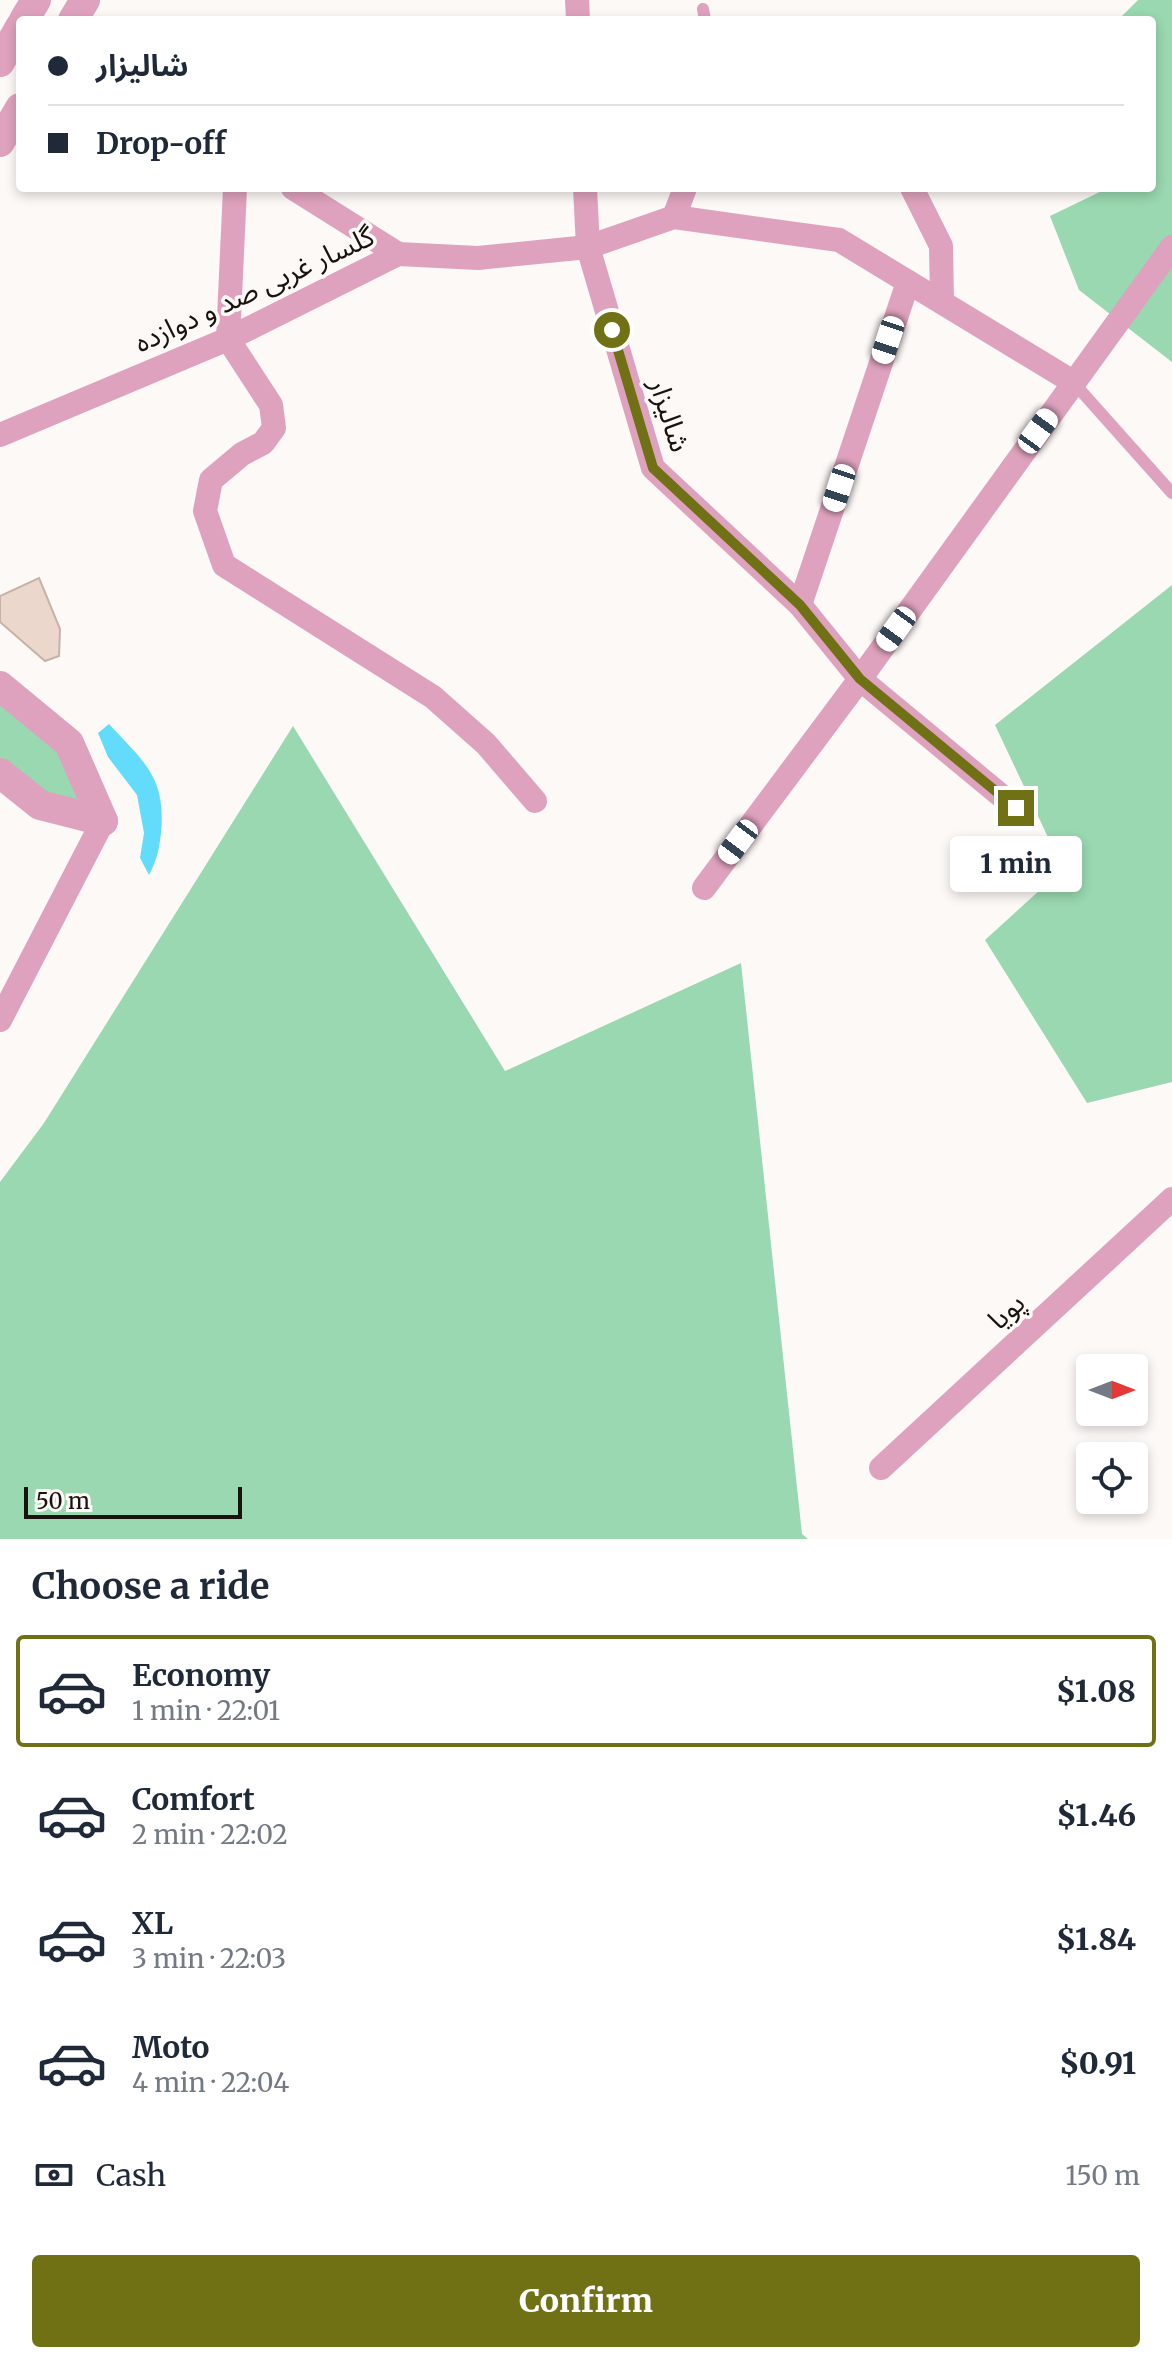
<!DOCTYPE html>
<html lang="en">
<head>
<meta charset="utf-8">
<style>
	body { margin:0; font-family:Merriweather,"Noto Sans Arabic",serif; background:#f2f2f3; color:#1f2937; height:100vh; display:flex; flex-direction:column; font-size:30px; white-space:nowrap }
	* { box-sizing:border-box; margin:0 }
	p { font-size:26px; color:#747a83 }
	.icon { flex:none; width:44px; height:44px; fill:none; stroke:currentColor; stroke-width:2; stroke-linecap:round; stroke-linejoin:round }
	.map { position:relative; height:1539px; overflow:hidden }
	.sheet { display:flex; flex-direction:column; background:#fff; flex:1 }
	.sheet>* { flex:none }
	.banner { position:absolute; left:16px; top:16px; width:1140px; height:176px; border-radius:8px; box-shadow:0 4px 12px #0003; display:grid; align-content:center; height:176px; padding:0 32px; background:#fff }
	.needle { width:52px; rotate:90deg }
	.buttons { position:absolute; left:1076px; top:1354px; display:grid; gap:16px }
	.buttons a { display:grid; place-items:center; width:72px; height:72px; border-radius:8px; background:#fff; box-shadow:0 4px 12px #0003; font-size:40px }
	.scale { position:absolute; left:24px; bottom:20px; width:218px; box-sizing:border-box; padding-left:8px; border:4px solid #19130f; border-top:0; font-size:22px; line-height:28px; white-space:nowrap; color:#19130f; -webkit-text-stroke:6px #fdf9f7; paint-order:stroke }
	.end { position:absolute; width:36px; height:36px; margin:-18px; border:10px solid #707115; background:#fff; box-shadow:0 0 0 4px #fff }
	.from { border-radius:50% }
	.bubble { position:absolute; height:56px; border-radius:8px; background:#fff; box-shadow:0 4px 12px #0003; font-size:26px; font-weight:800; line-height:56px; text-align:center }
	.car { position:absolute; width:24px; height:48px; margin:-24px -12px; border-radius:10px; box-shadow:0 0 6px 2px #0007; background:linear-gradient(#fff 24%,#345 0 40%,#fff 0 76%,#345 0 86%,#fff 0) }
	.banner b { display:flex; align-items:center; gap:28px; height:76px; font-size:30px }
	.banner b+b { border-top:2px solid #e0e1e3 }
	.banner i { width:20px; height:20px; background:#1f2937 }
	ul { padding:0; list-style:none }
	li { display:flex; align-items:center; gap:24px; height:112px; margin:0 16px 12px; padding:0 16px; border:4px solid transparent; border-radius:8px }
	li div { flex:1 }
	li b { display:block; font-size:30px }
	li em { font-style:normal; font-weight:800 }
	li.selected { border-color:#707115 }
	li>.icon { width:72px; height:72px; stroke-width:1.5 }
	h2 { padding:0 32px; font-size:36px; line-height:96px }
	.pay { display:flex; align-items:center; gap:20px; height:88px; padding:0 32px; font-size:30px }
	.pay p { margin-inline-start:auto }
	.button { display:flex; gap:16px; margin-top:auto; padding:16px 32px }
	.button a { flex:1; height:92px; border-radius:8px; background:#707115; color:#fff; font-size:32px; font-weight:800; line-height:92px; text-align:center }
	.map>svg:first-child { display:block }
	.green { fill:#99d8b0 }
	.water { fill:#63dcfc }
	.building { fill:#ebd7cc; stroke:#c6b2a7; stroke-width:2 }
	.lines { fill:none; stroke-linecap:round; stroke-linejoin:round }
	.service { stroke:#dfa2be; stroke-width:12 }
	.minor { stroke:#dfa2be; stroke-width:24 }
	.tertiary { stroke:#dfa2be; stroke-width:30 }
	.route { stroke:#707115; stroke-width:10 }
	.labels { text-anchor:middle; stroke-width:7; stroke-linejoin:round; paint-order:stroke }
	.street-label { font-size:28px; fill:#19130f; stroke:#fdf9f7 }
</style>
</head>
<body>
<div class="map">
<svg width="1172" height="1539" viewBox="0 0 1172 1539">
	<rect width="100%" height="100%" fill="#fdf9f7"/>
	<g class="green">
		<polygon points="1138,0 1172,0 1172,362 1079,290 1050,216 1108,188 1152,188 1152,20 1118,20"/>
		<polygon points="1172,585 1172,1082 1087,1103 985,940 1063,869 995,725"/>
		<polygon points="0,686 68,742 102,821 0,774"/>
		<polygon points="293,726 505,1071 741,963 802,1534 808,1539 0,1539 0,1182 44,1123"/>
	</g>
	<path class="water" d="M109,724c36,39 57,53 52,109 -2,17 -4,27 -12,42l-9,-17 4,-25 -7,-38 -29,-38 -10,-24z"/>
	<polygon class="building" points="39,578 60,629 59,656 45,661 0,622 0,596"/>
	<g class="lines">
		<g class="service">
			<polyline points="703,9 705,20"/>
			<polyline points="1073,382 1172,493"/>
		</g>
		<g class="minor">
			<polyline points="577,0 578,20"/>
			<polyline points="235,188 228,339 271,405 274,428 263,443 242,454 211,480 205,511 224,565 433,697 486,744 535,801"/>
			<polyline points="293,188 398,254"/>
			<polyline points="585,188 588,247 653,468 800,605 860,679 1016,808"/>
			<polyline points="912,188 941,246 942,302"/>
			<polyline points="674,217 685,188"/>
			<polyline points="0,435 228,339 398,254 478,258 588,247 674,217 839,240 1073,382"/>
			<polyline points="800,605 908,282"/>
			<polyline points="704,888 860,679 1172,247"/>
			<polyline points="0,1020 103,821"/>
			<polyline points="881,1468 1172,1199"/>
		</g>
		<g class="tertiary">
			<polyline points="24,20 36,0"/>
			<polyline points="73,20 85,0"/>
			<polyline points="0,62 20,27"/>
			<polyline points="0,142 20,108"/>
			<polyline points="0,686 69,743 103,821"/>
			<polyline points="0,773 40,805 103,821"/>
		</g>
	</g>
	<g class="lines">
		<polyline class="route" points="612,330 653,468 800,605 860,679 1016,808"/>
	</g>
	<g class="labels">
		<g class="street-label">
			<text transform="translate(254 289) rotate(-25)" y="10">گلسار غربی صد و دوازده</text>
			<text transform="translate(670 415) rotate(72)" y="10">شالیزار</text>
			<text transform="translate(1006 1311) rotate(-43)" y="10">پویا</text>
		</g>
	</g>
</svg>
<div class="buttons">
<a><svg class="needle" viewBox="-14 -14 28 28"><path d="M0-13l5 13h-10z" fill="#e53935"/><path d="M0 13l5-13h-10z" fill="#747a83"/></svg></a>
<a><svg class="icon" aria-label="locate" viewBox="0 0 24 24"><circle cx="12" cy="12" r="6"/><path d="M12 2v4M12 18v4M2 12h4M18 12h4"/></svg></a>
</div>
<div class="scale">50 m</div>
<i class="end from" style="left:612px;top:330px"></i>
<i class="end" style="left:1016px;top:808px"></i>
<div class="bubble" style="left:950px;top:836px;width:132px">1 min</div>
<i class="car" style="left:888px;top:340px;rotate:198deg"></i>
<i class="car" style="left:1038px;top:431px;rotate:36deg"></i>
<i class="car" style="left:839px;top:488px;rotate:198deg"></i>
<i class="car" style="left:896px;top:629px;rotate:216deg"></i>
<i class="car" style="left:738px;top:842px;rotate:217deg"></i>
<div class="banner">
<b><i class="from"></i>شالیزار</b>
<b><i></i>Drop-off</b>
</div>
</div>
<section class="sheet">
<h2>Choose a ride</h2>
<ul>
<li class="selected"><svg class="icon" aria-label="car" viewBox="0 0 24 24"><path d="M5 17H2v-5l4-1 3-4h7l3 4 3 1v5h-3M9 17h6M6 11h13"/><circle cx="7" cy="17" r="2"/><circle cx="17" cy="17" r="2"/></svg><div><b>Economy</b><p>1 min · 22:01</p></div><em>$1.08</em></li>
<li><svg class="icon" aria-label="car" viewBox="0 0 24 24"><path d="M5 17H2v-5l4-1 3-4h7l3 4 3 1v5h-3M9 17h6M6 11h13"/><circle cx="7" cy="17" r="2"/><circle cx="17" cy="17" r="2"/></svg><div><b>Comfort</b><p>2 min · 22:02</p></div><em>$1.46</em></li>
<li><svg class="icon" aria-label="car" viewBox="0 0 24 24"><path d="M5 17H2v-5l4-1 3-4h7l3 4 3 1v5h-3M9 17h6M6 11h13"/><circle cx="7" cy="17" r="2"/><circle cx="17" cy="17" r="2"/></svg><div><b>XL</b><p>3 min · 22:03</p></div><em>$1.84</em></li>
<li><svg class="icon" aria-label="car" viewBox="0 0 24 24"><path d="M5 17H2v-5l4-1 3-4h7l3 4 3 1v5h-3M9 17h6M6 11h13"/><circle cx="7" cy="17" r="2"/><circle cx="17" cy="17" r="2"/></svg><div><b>Moto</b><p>4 min · 22:04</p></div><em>$0.91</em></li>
</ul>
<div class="pay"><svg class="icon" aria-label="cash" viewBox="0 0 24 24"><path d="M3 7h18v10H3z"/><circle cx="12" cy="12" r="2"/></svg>Cash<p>150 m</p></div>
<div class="button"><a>Confirm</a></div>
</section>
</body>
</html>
